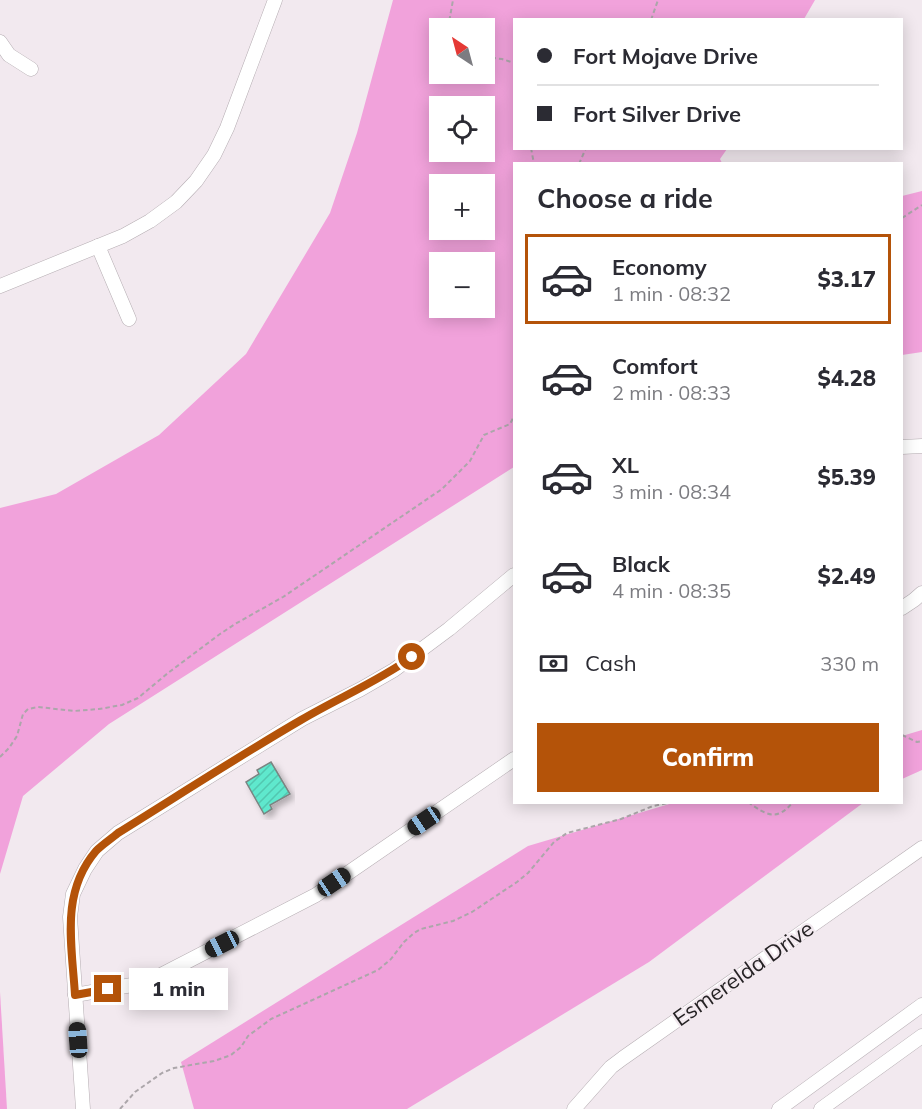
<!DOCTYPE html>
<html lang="en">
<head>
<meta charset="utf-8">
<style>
	body { margin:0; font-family:Mulish,sans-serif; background:#f7f7f7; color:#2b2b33; height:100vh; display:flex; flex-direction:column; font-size:22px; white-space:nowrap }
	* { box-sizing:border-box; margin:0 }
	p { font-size:20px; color:#7c7c81 }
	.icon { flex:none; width:33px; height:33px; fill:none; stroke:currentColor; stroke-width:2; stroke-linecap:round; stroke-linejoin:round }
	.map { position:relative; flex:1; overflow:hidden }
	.sheet { position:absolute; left:513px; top:162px; width:390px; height:642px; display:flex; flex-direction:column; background:#fff; border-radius:0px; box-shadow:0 3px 15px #0003 }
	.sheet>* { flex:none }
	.banner { position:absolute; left:513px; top:18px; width:390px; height:132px; border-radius:0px; box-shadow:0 3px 15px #0003; display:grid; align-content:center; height:132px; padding:0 24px; background:#fff }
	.needle { width:39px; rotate:324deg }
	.buttons { position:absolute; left:429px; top:18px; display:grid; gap:12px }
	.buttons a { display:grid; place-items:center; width:66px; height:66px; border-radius:0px; background:#fff; box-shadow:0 3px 15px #0003; font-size:30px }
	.end { position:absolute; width:27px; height:27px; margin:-14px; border:8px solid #b45309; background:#fff; box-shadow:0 0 0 3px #fff }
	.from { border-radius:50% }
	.bubble { position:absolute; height:42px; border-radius:0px; background:#fff; box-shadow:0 3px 15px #0003; font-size:20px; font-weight:800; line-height:42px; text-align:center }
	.car { position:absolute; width:18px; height:36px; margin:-18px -9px; border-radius:8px; box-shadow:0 0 4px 2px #0007; background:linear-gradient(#222 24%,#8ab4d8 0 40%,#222 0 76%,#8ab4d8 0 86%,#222 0) }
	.banner b { display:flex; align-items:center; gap:21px; height:57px; font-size:22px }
	.banner b+b { border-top:2px solid #e1e1e2 }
	.banner i { width:15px; height:15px; background:#2b2b33 }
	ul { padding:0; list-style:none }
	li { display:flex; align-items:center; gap:18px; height:90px; margin:0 12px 9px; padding:0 12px; border:3px solid transparent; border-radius:0px }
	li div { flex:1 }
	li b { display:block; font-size:22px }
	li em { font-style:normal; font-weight:800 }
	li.selected { border-color:#b45309 }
	li>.icon { width:54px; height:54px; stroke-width:1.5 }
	h2 { padding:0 24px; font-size:27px; line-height:72px }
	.pay { display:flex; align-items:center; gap:15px; height:66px; padding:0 24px; font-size:22px }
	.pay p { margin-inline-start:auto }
	.button { display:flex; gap:12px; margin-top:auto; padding:12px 24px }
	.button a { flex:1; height:69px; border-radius:0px; background:#b45309; color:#fff; font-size:24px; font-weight:800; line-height:69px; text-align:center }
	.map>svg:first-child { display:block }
	.grass { fill:#f1a2db; fill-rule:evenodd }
	.building { fill:url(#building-hatch); stroke:#7b8482; stroke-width:1.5; filter:url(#shadow) }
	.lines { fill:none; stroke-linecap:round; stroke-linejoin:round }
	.minor-casing { stroke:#b5adb2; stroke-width:15 }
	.path { stroke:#aca6aa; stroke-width:2; stroke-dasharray:4.5 3; stroke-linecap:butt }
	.minor { stroke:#fff; stroke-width:14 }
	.route { stroke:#b45309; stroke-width:8 }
	.labels { text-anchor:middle; stroke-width:4.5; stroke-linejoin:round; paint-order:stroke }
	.street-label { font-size:22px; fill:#262325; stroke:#f2e9ef }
</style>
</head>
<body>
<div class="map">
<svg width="922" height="1109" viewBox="0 0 922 1109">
	<defs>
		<pattern id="building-hatch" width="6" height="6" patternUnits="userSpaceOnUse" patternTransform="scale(1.5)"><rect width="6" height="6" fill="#5ee8cd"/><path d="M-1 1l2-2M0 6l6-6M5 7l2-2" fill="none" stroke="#52c7b0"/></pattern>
		<filter id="shadow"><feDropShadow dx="4" dy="4" stdDeviation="3" flood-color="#0004"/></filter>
	</defs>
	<rect width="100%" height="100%" fill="#f2e9ef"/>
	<g class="grass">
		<path d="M393,0h422l-11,19 -290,1v128l213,1 -7,10 2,4 -208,1v303l-405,257 -86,72 -23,78v-366l56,-14 103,-59 87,-81 84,-141 27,-80zM484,28v46h-44v-46zM484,106v46h-44v-46zM484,184v46h-44v-46zM484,262v46h-44v-46z"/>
		<polygon points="922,191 922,352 902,355 902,196"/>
		<polygon points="922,730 922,770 902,779 902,736"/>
		<polygon points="676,802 863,803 649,962 407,1109 194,1109 181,1062 528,846"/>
		<polygon points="0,992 7,1109 0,1109"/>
	</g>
	<polygon class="building" points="271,762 290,794 270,805 272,809 264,814 246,782 259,774 257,770"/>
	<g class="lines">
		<g class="minor-casing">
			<g id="minor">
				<polyline points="0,42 9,55 31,69"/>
				<polyline points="98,246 129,319"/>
				<polyline points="0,286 123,236 150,221 176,202 196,181 214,155 227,128 275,0"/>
				<polyline points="902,447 922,446"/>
				<polyline points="902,608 914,600 922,593"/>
				<polyline points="75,995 132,985 161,975 316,895 514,759"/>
				<polyline points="83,1109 70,917 73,894 85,869 97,851 118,833 302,719 361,689 394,670 449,629 514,575"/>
				<polyline points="574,1109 611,1067 623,1058 922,848"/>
				<polyline points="779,1109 922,1005"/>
				<polyline points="821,1109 922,1036"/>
			</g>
		</g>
		<g class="path">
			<polyline points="651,20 658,0"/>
			<polyline points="448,28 453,0"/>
			<polyline points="484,57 502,59 514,63"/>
			<polyline points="531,148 534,164"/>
			<polyline points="579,164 586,148"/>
			<polyline points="902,218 922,205"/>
			<polyline points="514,361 514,363"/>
			<polyline points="902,735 917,742 922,741"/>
			<polyline points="0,757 9,748 17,736 23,714 28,709 38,707 74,711 99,709 122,705 138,698 168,673 220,634 235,624 283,597 442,489 470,461 484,435 510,424 514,416"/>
			<path d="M748,802c18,13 29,20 45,0"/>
			<polyline points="120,1109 135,1092 162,1073 174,1068 214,1061 231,1055 241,1047 248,1036 271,1019 378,970 391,959 404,942 414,933 421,929 453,921 472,912 517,882 528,873 554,842 567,833 621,819 653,806 673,802"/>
		</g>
		<use href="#minor" class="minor"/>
	</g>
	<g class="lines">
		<path class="route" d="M108,989l-33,6c-3,-50 -15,-102 21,-144 6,-6 15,-12 22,-18 61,-38 121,-77 183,-113 37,-22 76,-38 111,-63"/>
	</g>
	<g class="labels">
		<g class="street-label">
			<text transform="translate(743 973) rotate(-35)" y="8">Esmerelda Drive</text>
		</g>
	</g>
</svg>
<div class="buttons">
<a><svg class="needle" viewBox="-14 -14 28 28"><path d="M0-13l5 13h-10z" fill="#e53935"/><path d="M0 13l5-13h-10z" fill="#7c7c81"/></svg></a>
<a><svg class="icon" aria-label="locate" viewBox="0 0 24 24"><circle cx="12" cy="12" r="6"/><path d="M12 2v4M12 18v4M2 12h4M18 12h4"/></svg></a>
<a>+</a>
<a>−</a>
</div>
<i class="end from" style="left:412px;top:657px"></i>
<i class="end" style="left:108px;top:989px"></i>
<div class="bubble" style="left:129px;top:968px;width:99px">1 min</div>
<i class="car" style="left:424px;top:821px;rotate:236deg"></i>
<i class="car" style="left:334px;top:882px;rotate:56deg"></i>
<i class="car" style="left:222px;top:944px;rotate:243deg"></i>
<i class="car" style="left:78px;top:1040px;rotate:356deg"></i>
<div class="banner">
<b><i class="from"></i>Fort Mojave Drive</b>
<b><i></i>Fort Silver Drive</b>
</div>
<section class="sheet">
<h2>Choose a ride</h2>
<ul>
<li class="selected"><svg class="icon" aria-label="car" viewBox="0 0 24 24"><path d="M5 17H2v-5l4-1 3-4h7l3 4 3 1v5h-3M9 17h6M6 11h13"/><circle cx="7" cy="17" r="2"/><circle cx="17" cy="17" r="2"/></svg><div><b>Economy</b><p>1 min · 08:32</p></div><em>$3.17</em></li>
<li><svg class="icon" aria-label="car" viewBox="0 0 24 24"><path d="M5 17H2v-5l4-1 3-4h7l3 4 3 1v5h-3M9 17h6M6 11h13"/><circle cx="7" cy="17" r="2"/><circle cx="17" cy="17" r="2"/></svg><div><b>Comfort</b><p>2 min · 08:33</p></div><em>$4.28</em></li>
<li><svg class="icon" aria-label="car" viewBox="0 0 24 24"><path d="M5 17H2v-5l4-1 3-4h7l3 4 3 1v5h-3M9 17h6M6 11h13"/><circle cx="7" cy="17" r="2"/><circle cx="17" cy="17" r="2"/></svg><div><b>XL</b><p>3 min · 08:34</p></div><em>$5.39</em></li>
<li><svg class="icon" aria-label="car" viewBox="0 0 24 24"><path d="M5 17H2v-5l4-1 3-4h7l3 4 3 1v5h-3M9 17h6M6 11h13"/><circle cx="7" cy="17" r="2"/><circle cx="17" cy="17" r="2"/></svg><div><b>Black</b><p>4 min · 08:35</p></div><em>$2.49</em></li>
</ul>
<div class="pay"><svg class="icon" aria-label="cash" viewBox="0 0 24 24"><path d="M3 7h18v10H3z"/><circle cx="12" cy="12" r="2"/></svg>Cash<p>330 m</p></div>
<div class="button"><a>Confirm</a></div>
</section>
</div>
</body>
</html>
